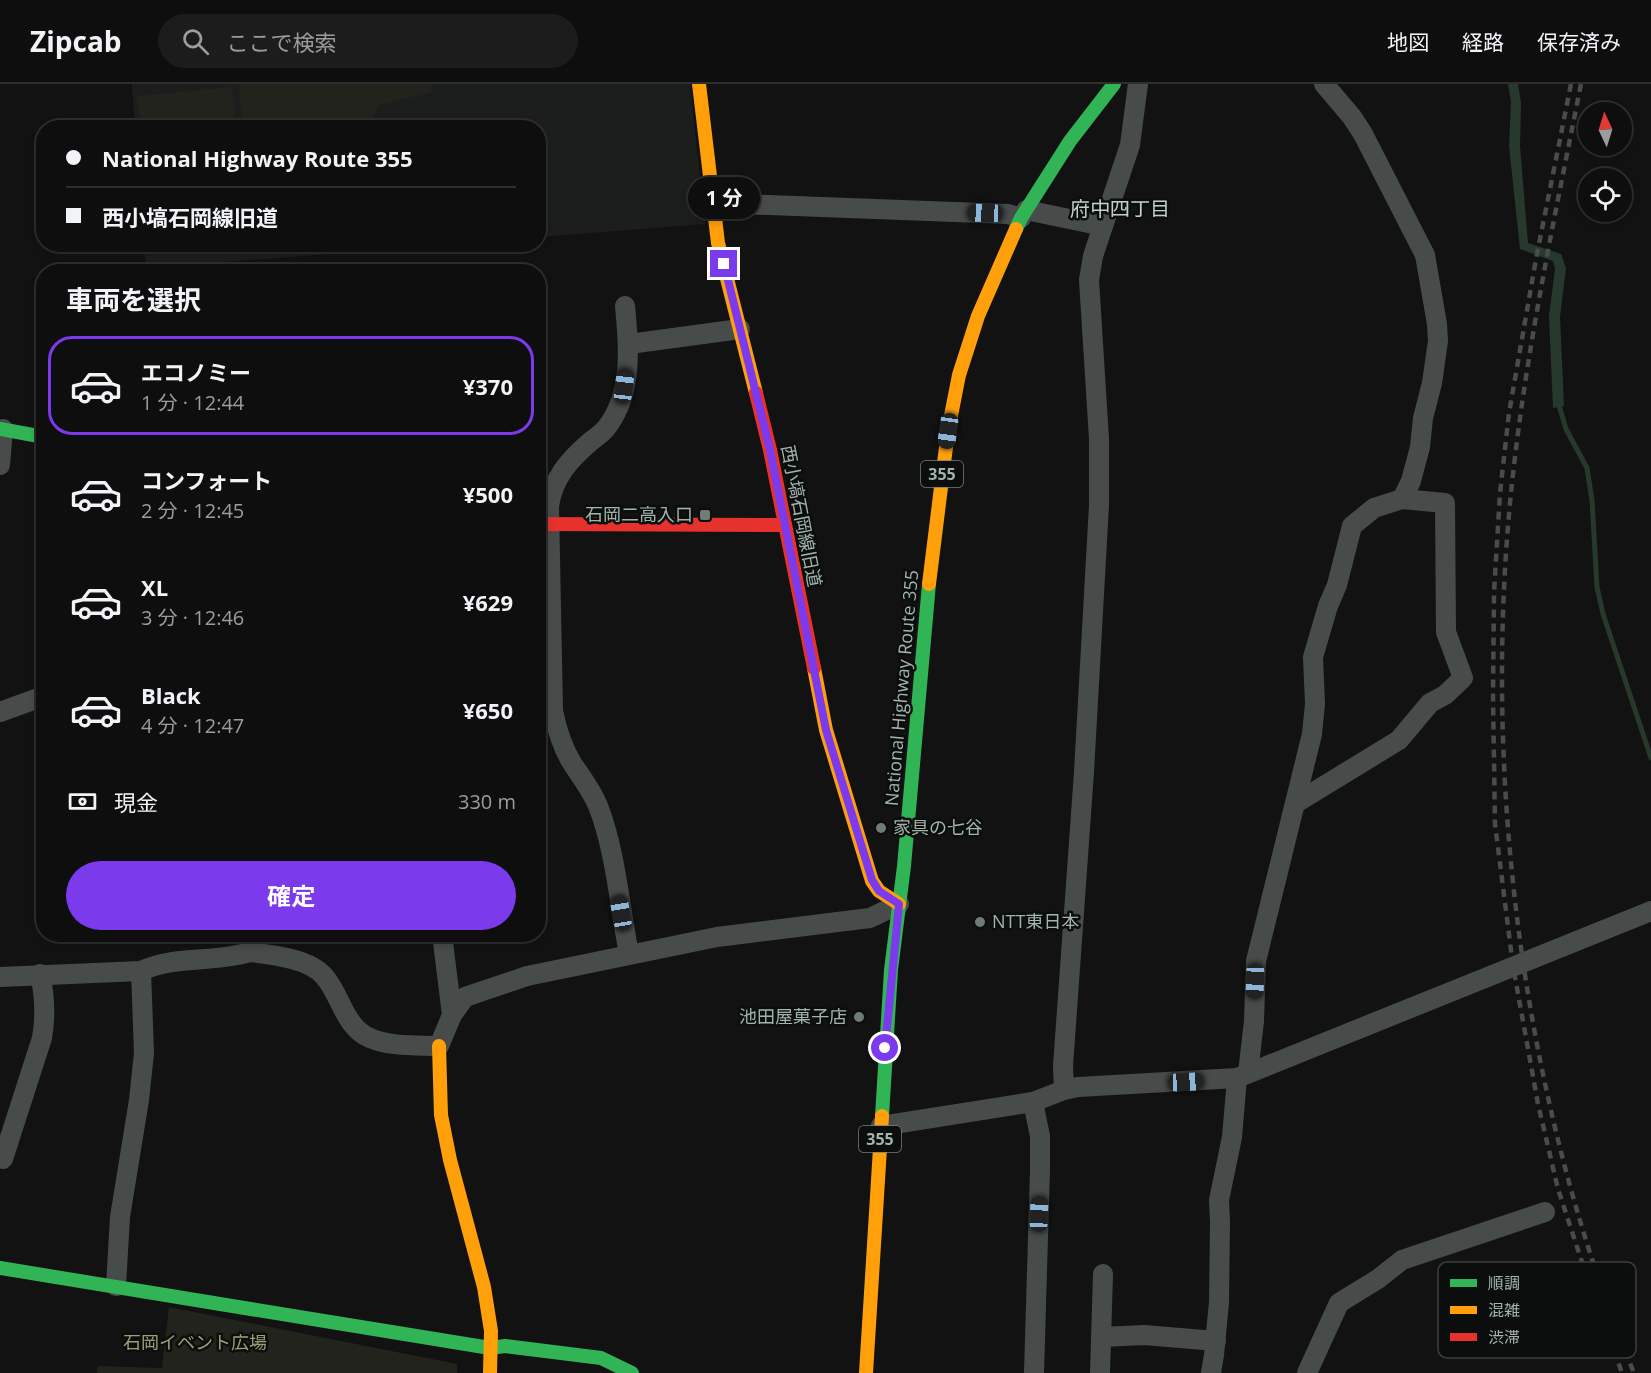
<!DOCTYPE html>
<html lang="ja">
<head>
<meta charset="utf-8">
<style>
	body { margin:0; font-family:"Open Sans","Noto Sans JP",sans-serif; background:#1c1c1c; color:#f1f3f6; height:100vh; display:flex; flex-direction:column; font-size:22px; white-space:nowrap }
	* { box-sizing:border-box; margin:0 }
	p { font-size:20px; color:#9b9c9e }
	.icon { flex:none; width:33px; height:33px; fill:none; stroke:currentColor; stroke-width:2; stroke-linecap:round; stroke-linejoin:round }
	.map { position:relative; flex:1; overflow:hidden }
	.side { position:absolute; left:36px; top:180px; width:510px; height:678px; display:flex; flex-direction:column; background:#0e0e0e; border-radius:24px; box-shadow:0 3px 9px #0003,0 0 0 2px #2e2e2e }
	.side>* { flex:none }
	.hud { position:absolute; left:36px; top:36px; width:510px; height:132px; border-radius:24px; box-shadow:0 3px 9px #0003,0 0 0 2px #2e2e2e; display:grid; align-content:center; height:132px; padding:0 30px; background:#0e0e0e }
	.needle { width:39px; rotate:356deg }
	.fabs { position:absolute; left:1578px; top:18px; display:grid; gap:12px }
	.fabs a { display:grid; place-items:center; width:54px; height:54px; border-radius:50%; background:#0e0e0e; box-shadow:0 3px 9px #0003,0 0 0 2px #2e2e2e; font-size:30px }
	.end { position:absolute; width:27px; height:27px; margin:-14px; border:8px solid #7c3aed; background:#fff; box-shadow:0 0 0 3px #fff }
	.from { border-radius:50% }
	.bubble { position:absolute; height:42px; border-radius:21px; background:#0e0e0e; box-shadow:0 3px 9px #0003,0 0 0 2px #2e2e2e; font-size:20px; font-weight:700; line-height:42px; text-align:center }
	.car { position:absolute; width:18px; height:36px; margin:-18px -9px; border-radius:8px; box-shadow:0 0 4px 2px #0007; background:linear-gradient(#222 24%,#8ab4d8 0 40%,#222 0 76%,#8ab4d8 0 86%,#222 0) }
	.hud b { display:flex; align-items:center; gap:21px; height:57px; font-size:22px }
	.hud b+b { border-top:2px solid #2e2e2e }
	.hud i { width:15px; height:15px; background:#f1f3f6 }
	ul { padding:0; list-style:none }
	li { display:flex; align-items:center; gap:18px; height:99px; margin:0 12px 9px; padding:0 18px; border:3px solid transparent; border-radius:24px }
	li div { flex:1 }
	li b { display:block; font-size:22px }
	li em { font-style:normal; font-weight:700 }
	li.current { border-color:#7c3aed }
	li>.icon { width:54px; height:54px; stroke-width:1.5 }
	h2 { padding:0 30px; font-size:27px; line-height:72px }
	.pay { display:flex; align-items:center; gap:15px; height:66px; padding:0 30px; font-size:22px }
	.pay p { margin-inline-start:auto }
	.cta { display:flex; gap:12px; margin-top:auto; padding:12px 30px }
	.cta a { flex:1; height:69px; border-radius:36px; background:#7c3aed; color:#fff; font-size:24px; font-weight:700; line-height:69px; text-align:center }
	header { display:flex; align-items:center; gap:36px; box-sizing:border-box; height:84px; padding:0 30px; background:#0e0e0e; border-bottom:2px solid #2e2e2e }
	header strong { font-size:28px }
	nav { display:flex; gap:33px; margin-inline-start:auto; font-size:21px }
	.search { width:420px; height:54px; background:#1c1c1c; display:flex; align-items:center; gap:15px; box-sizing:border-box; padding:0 21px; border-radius:33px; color:#9b9c9e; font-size:22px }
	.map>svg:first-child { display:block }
	.built { fill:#1c1e1d }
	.green { fill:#22231c }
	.water { fill:#27382d }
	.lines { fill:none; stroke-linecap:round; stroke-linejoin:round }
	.stream { stroke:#27382d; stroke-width:5 }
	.street { stroke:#474c4a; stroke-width:20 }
	.fast { stroke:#30b455; stroke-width:14 }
	.slow { stroke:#ff9f0a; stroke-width:14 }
	.jam { stroke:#e5322d; stroke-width:14 }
	.rail { stroke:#484d4b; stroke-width:4.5; stroke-dasharray:8 6; stroke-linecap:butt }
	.route { stroke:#7c3aed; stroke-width:8 }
	.poi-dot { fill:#6f7c76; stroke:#0c0e0d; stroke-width:2 }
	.labels { text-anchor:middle; stroke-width:5; stroke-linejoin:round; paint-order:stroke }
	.shield { fill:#0c0e0d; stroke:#74837c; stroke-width:1.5 }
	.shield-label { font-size:16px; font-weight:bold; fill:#a1b5ac }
	.poi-label { font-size:18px; fill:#a1b5ac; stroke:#0c0e0d; text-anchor:end }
	.street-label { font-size:18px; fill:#a1b5ac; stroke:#0c0e0d }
	.park-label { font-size:18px; fill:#a19e76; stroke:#0c0e0d }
	.neighbourhood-label { font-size:20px; fill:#c2d0cb; stroke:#0c0e0d }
	.key { fill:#0c0e0d; stroke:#39403d; stroke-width:1.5 }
	.key-label { font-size:16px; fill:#a1b5ac }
</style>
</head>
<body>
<header>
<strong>Zipcab</strong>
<div class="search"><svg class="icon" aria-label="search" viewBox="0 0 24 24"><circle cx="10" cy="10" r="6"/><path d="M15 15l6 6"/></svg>ここで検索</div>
<nav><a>地図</a><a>経路</a><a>保存済み</a></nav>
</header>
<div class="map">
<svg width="1651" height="1289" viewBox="0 0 1651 1289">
	<rect width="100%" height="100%" fill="#121212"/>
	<g class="built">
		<polygon points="132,0 690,0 705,140 539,153 538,44 135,43"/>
		<polygon points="144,160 448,160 448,161 146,184"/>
	</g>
	<g class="green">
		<polygon points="239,0 433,0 431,9 379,20 369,40 332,44 242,44"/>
		<polygon points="232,3 236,43 141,43 137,12"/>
		<polygon points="169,1223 457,1280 457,1289 97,1289 98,1282 162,1284"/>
	</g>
	<polygon class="water" points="1508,0 1518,0 1521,19 1520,62 1528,159 1561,170 1566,184 1560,233 1564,322 1553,324 1549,232 1555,185 1553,177 1520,165 1509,62 1511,18"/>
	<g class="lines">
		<polyline class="stream" points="1558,318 1566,345 1587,384 1592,416 1597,503 1603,530 1651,674"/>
		<g class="street">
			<polyline points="712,119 1008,130 1021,134"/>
			<polyline points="1026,126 1103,142"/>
			<path d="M625,222c4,40 8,87 -18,121 -4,6 -11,10 -17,15 -21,18 -37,36 -41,64l4,205c4,19 9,36 19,52 9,14 19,26 26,43 17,42 22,102 31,148"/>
			<polyline points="629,260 740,245"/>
			<polyline points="0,381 3,345"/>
			<polyline points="0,628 44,612"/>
			<polyline points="1296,719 1399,656 1430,619 1445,611 1463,594 1446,548 1445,419 1402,415"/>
			<path d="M250,850v18c22,3 58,6 74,24 17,19 20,51 46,62 21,9 47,7 69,8l13,-31 -10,-81"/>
			<path d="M0,893l141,-6c33,-16 74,-8 109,-19"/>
			<polyline points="452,931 465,913 527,892 717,853 870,834 899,820"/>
			<polyline points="1248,989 1254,937 1256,877 1312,650 1315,620 1313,573 1328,522 1337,501 1352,442 1374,424 1402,415 1411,397 1420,363 1423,334 1432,299 1438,257 1437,240 1425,171 1363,50 1352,33 1324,0"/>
			<polyline points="1064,1006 1063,982 1084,688 1099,421 1099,355 1089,196 1093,172 1130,61 1138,0"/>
			<polyline points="1033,1018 1040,1052 1040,1086 1034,1289"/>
			<polyline points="881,1042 1033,1018 1064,1006 1078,1003 1237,994 1651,827"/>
			<path d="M3,1075l39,-121c4,-23 3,-42 -2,-64"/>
			<polyline points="116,1202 120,1133 139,1016 144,969 141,887"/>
			<polyline points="1102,1253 1144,1251 1216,1257"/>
			<polyline points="1100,1289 1103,1190"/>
			<polyline points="1211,1289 1214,1271 1219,1218 1220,1138 1219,1116 1232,1053 1237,994"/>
			<polyline points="1307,1289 1339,1219 1378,1195 1402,1176 1545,1128"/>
		</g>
		<g class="fast">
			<polyline points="1016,145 1021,134 1070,57 1114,0"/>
			<polyline points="0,345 44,353"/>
			<polyline points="882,1032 891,886 904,782 929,500"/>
			<polyline points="0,1184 490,1264 505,1262 601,1274 632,1289"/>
		</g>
		<g class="slow">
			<polyline points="699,0 718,159 756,309"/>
			<polyline points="929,500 948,347 959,291 978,232 1016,145"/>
			<polyline points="814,584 826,646 872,797 879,807 899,820"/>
			<polyline points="439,962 441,1031 450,1076 484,1203 491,1247 490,1289"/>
			<polyline points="866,1289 882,1032"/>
		</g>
		<g class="jam">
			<polyline points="756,309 770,366 814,584"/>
			<polyline points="538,440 785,441"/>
		</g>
		<g class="rail">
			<polyline points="1571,0 1536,175 1509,329 1500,409 1494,509 1493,613 1495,740 1513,882 1538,1020 1558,1105 1583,1181 1622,1289"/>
			<path d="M1581,0c-27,136 -56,271 -70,409 -29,288 12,612 123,880"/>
		</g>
	</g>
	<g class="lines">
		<polyline class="route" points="724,180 770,366 826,646 872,796 879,807 899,820 885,964"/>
	</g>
	<g class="poi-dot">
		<rect x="699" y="425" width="12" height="12" rx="3"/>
		<circle cx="881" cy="744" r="6"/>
		<circle cx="980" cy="838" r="6"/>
		<circle cx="859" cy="933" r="6"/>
	</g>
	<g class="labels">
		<g class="shield">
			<rect x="921" y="377" width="42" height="26" rx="4.5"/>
			<rect x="859" y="1042" width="42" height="26" rx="4.5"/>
		</g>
		<g class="shield-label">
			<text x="942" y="396">355</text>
			<text x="880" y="1061">355</text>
		</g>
		<g class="poi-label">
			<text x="693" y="437">石岡二高入口</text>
			<text x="893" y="750" text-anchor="start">家具の七谷</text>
			<text x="992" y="844" text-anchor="start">NTT東日本</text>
			<text x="847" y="939">池田屋菓子店</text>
		</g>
		<g class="street-label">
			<text transform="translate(801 432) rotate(79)" y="6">西小塙石岡線旧道</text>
			<text transform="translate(902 604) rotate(-85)" y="6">National Highway Route 355</text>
		</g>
		<g class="park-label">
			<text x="195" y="1265">石岡イベント広場</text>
		</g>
		<g class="neighbourhood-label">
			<text x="1120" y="132">府中四丁目</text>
		</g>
	</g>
	<rect x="1438" y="1178" width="198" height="96" rx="9" class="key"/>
	<rect x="1450" y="1195" width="27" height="8" fill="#30b455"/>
	<rect x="1450" y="1222" width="27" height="8" fill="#ff9f0a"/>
	<rect x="1450" y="1249" width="27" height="8" fill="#e5322d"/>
	<g class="key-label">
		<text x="1488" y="1205">順調</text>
		<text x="1488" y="1232">混雑</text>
		<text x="1488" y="1259">渋滞</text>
	</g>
</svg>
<div class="fabs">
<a><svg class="needle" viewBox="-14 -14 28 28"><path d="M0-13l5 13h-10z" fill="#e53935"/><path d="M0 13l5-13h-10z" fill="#9b9c9e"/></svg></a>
<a><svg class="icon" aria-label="locate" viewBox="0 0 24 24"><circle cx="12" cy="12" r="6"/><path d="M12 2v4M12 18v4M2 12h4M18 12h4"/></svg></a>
</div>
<i class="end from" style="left:885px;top:964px"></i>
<i class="end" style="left:724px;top:180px"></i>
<div class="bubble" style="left:688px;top:93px;width:72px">1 分</div>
<i class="car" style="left:985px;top:129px;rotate:272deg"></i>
<i class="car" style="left:624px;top:302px;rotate:7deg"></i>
<i class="car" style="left:948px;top:347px;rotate:188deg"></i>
<i class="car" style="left:621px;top:829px;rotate:350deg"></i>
<i class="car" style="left:1255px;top:897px;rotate:182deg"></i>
<i class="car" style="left:1186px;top:998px;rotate:87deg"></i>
<i class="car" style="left:1039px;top:1130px;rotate:2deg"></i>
<div class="hud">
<b><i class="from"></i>National Highway Route 355</b>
<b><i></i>西小塙石岡線旧道</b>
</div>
<section class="side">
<h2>車両を選択</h2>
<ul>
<li class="current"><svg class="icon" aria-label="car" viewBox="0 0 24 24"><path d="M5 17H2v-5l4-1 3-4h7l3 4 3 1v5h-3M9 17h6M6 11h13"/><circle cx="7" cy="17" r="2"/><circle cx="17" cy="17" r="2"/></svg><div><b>エコノミー</b><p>1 分 · 12:44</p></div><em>¥370</em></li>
<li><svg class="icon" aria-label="car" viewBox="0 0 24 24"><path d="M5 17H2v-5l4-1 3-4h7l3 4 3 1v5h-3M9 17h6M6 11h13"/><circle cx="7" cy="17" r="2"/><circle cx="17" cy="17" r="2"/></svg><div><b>コンフォート</b><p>2 分 · 12:45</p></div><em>¥500</em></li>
<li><svg class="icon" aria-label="car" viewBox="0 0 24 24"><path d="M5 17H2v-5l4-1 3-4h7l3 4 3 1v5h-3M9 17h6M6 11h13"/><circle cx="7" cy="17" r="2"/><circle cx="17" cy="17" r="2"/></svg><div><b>XL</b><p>3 分 · 12:46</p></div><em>¥629</em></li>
<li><svg class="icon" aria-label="car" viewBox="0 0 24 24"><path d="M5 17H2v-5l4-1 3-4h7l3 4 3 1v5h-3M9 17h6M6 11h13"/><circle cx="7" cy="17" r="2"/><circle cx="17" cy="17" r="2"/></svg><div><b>Black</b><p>4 分 · 12:47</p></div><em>¥650</em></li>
</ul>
<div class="pay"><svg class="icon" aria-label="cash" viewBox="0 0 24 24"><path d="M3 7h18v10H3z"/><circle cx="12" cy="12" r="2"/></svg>現金<p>330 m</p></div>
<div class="cta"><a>確定</a></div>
</section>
</div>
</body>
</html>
